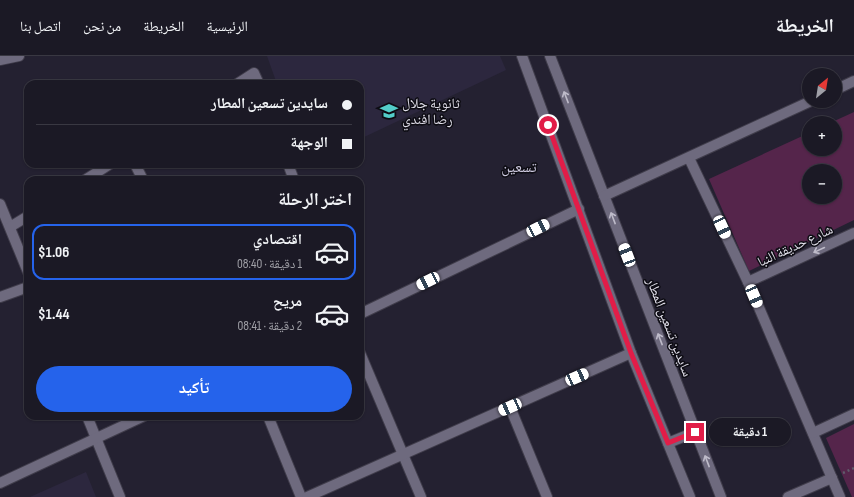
<!DOCTYPE html>
<html lang="ar">
<head>
<meta charset="utf-8">
<style>
	body { margin:0; font-family:"Sofia Sans Condensed","Noto Naskh Arabic",sans-serif; background:#282632; color:#f1f3f6; direction:rtl; height:100vh; display:flex; flex-direction:column; font-size:15px; white-space:nowrap }
	* { box-sizing:border-box; margin:0 }
	p { font-size:13px; color:#a0a0a7 }
	.icon { flex:none; width:22px; height:22px; fill:none; stroke:currentColor; stroke-width:2; stroke-linecap:round; stroke-linejoin:round }
	.map { position:relative; flex:1; overflow:hidden; direction:ltr }
	.sheet { position:absolute; left:24px; top:120px; width:340px; height:244px; display:flex; flex-direction:column; background:#1b1925; border-radius:12px; box-shadow:0 1px 3px #0004,0 0 0 1px #393842; direction:rtl }
	.sheet>* { flex:none }
	.guide { position:absolute; left:24px; top:24px; width:340px; height:88px; border-radius:12px; box-shadow:0 1px 3px #0004,0 0 0 1px #393842; direction:rtl; display:grid; align-content:center; height:88px; padding:0 12px; background:#1b1925 }
	.needle { width:26px; rotate:30deg }
	.controls { position:absolute; left:802px; top:12px; display:grid; gap:8px }
	.controls a { display:grid; place-items:center; width:40px; height:40px; border-radius:50%; background:#1b1925; box-shadow:0 1px 3px #0004,0 0 0 1px #393842; font-size:20px }
	.end { position:absolute; width:18px; height:18px; margin:-9px; border:5px solid #e11d48; background:#fff; box-shadow:0 0 0 2px #fff }
	.from { border-radius:50% }
	.bubble { position:absolute; height:28px; border-radius:14px; background:#1b1925; box-shadow:0 1px 3px #0004,0 0 0 1px #393842; font-size:13px; font-weight:700; line-height:28px; text-align:center; direction:rtl }
	.car { position:absolute; width:12px; height:24px; margin:-12px -6px; border-radius:5px; box-shadow:0 0 3px 1px #0007; background:linear-gradient(#fff 24%,#345 0 40%,#fff 0 76%,#345 0 86%,#fff 0) }
	.guide b { display:flex; align-items:center; gap:14px; height:38px; font-size:15px }
	.guide b+b { border-top:1px solid #393842 }
	.guide i { width:10px; height:10px; background:#f1f3f6 }
	ul { padding:0; list-style:none }
	li { display:flex; align-items:center; gap:12px; height:56px; margin:0 8px 6px; padding:0 4px; border:2px solid transparent; border-radius:12px }
	li div { flex:1 }
	li b { display:block; font-size:15px }
	li em { font-style:normal; font-weight:700 }
	li.on { border-color:#2563eb }
	li>.icon { width:36px; height:36px; stroke-width:1.5 }
	h2 { padding:0 12px; font-size:18px; line-height:48px }
	.cta { display:flex; gap:8px; margin-top:auto; padding:8px 12px }
	.cta a { flex:1; height:46px; border-radius:24px; background:#2563eb; color:#fff; font-size:16px; font-weight:700; line-height:46px; text-align:center }
	header { display:flex; align-items:center; gap:24px; box-sizing:border-box; height:56px; padding:0 20px; background:#1b1925; border-bottom:1px solid #393842 }
	header strong { font-size:19px }
	nav { display:flex; gap:22px; margin-inline-start:auto; font-size:14px }
	.map>svg:first-child { display:block }
	.built { fill:#2c273e }
	.green { fill:#55254b; fill-rule:evenodd }
	.lines { fill:none; stroke-linecap:round; stroke-linejoin:round }
	.minor-casing { stroke:#403d4b; stroke-width:12 }
	.path { stroke:#605d6c; stroke-width:2.5; stroke-dasharray:2 3; stroke-linecap:butt }
	.minor { stroke:#6e6a7e; stroke-width:10 }
	.oneway { stroke:#bebbc9 }
	.route { stroke:#e11d48; stroke-width:5 }
	.labels { text-anchor:middle; stroke-width:3; stroke-linejoin:round; paint-order:stroke }
	.poi-label { font-size:14px; fill:#e0dee9; stroke:#0d0c13; text-anchor:start }
	.street-label { font-size:14px; fill:#e0dee9; stroke:#0d0c13 }
	.neighbourhood-label { font-size:15px; fill:#ccc8de; stroke:#0d0c13 }
</style>
</head>
<body>
<header>
<strong>الخريطة</strong>
<nav><a>الرئيسية</a><a>الخريطة</a><a>من نحن</a><a>اتصل بنا</a></nav>
</header>
<div class="map">
<svg width="854" height="441" viewBox="0 0 854 441">
	<rect width="100%" height="100%" fill="#242131"/>
	<g class="built">
		<polygon points="267,0 500,0 506,14 360,83 360,28 277,28"/>
		<polygon points="86,416 96,441 30,441"/>
	</g>
	<g class="green">
		<path d="M854,56v108l-105,51 -40,-92 100,-46v16h26v-26h-5zM809,115h26v26h-26z"/>
		<polygon points="854,368 854,441 852,441 826,382"/>
	</g>
	<g class="lines">
		<g class="minor-casing">
			<g id="minor">
				<polyline points="522,0 631,297 690,441"/>
				<polyline points="550,0 721,441"/>
				<polyline points="0,4 19,0"/>
				<polyline points="237,28 254,17 259,28"/>
				<polyline points="835,34 854,25"/>
				<polyline points="689,102 748,226 840,441"/>
				<polyline points="135,108 143,124"/>
				<polyline points="288,108 294,124"/>
				<polyline points="85,124 110,108"/>
				<polyline points="604,140 811,45"/>
				<polyline points="0,148 28,216"/>
				<polyline points="10,171 28,160"/>
				<polyline points="748,226 854,177"/>
				<polyline points="0,241 28,231"/>
				<polyline points="360,258 579,153"/>
				<polyline points="360,297 421,441"/>
				<polyline points="510,351 547,441"/>
				<polyline points="87,360 120,441"/>
				<polyline points="268,360 301,441"/>
				<polyline points="813,377 854,358"/>
				<polyline points="668,387 695,376"/>
				<polyline points="0,427 144,360"/>
				<polyline points="307,441 631,297"/>
				<polyline points="788,441 832,422"/>
			</g>
		</g>
		<polyline class="path" points="843,417 854,412"/>
		<use href="#minor" class="minor"/>
	</g>
	<defs><path id="oneway-shaft" d="M-6 0H5M1.5-3L5.5 0L1.5 3" fill="none" stroke-width="1.6" stroke-linecap="round" stroke-linejoin="round"/></defs>
	<g class="oneway">
		<use href="#oneway-shaft" transform="translate(566 41) rotate(-111)"/>
		<use href="#oneway-shaft" transform="translate(613 162) rotate(-111)"/>
		<use href="#oneway-shaft" transform="translate(819 194) rotate(155)"/>
		<use href="#oneway-shaft" transform="translate(660 283) rotate(-111)"/>
		<use href="#oneway-shaft" transform="translate(707 405) rotate(-111)"/>
	</g>
	<g class="lines">
		<polyline class="route" points="548,69 631,297 668,387 695,376"/>
	</g>
	<defs>
		<g id="school-bare" transform="scale(1.38)"><path d="M0-5L7-2L0 1L-7-2ZM-4 1L0 2.5L4 1V4Q0 6-4 4Z" fill="#53cdc9" stroke="#0d0c13" stroke-width="2.5" paint-order="stroke"/></g>
	</defs>
	<g fill-rule="evenodd">
		<use href="#school-bare" x="389" y="55"/>
	</g>
	<g class="labels">
		<g class="poi-label">
			<text x="402" y="52">ثانوية جلال<tspan x="402" dy="16">رضا افندي</tspan></text>
		</g>
		<g class="street-label">
			<text transform="translate(795 189) rotate(-25)" y="5">شارع حديقة النبا</text>
			<text transform="translate(670 271) rotate(69)" y="5">سايدين تسعين المطار</text>
		</g>
		<g class="neighbourhood-label">
			<text x="519" y="116">تسعین</text>
		</g>
	</g>
</svg>
<div class="controls">
<a><svg class="needle" viewBox="-14 -14 28 28"><path d="M0-13l5 13h-10z" fill="#e53935"/><path d="M0 13l5-13h-10z" fill="#a0a0a7"/></svg></a>
<a>+</a>
<a>−</a>
</div>
<i class="end from" style="left:548px;top:69px"></i>
<i class="end" style="left:695px;top:376px"></i>
<div class="bubble" style="left:709px;top:362px;width:82px">1 دقيقة</div>
<i class="car" style="left:722px;top:171px;rotate:155deg"></i>
<i class="car" style="left:538px;top:172px;rotate:64deg"></i>
<i class="car" style="left:627px;top:199px;rotate:339deg"></i>
<i class="car" style="left:428px;top:225px;rotate:244deg"></i>
<i class="car" style="left:754px;top:240px;rotate:157deg"></i>
<i class="car" style="left:577px;top:321px;rotate:66deg"></i>
<i class="car" style="left:510px;top:351px;rotate:246deg"></i>
<div class="guide">
<b><i class="from"></i>سايدين تسعين المطار</b>
<b><i></i>الوجهة</b>
</div>
<section class="sheet">
<h2>اختر الرحلة</h2>
<ul>
<li class="on"><svg class="icon" aria-label="car" viewBox="0 0 24 24"><path d="M5 17H2v-5l4-1 3-4h7l3 4 3 1v5h-3M9 17h6M6 11h13"/><circle cx="7" cy="17" r="2"/><circle cx="17" cy="17" r="2"/></svg><div><b>اقتصادي</b><p>1 دقيقة · 08:40</p></div><em>$1.06</em></li>
<li><svg class="icon" aria-label="car" viewBox="0 0 24 24"><path d="M5 17H2v-5l4-1 3-4h7l3 4 3 1v5h-3M9 17h6M6 11h13"/><circle cx="7" cy="17" r="2"/><circle cx="17" cy="17" r="2"/></svg><div><b>مريح</b><p>2 دقيقة · 08:41</p></div><em>$1.44</em></li>
</ul>
<div class="cta"><a>تأكيد</a></div>
</section>
</div>
</body>
</html>
